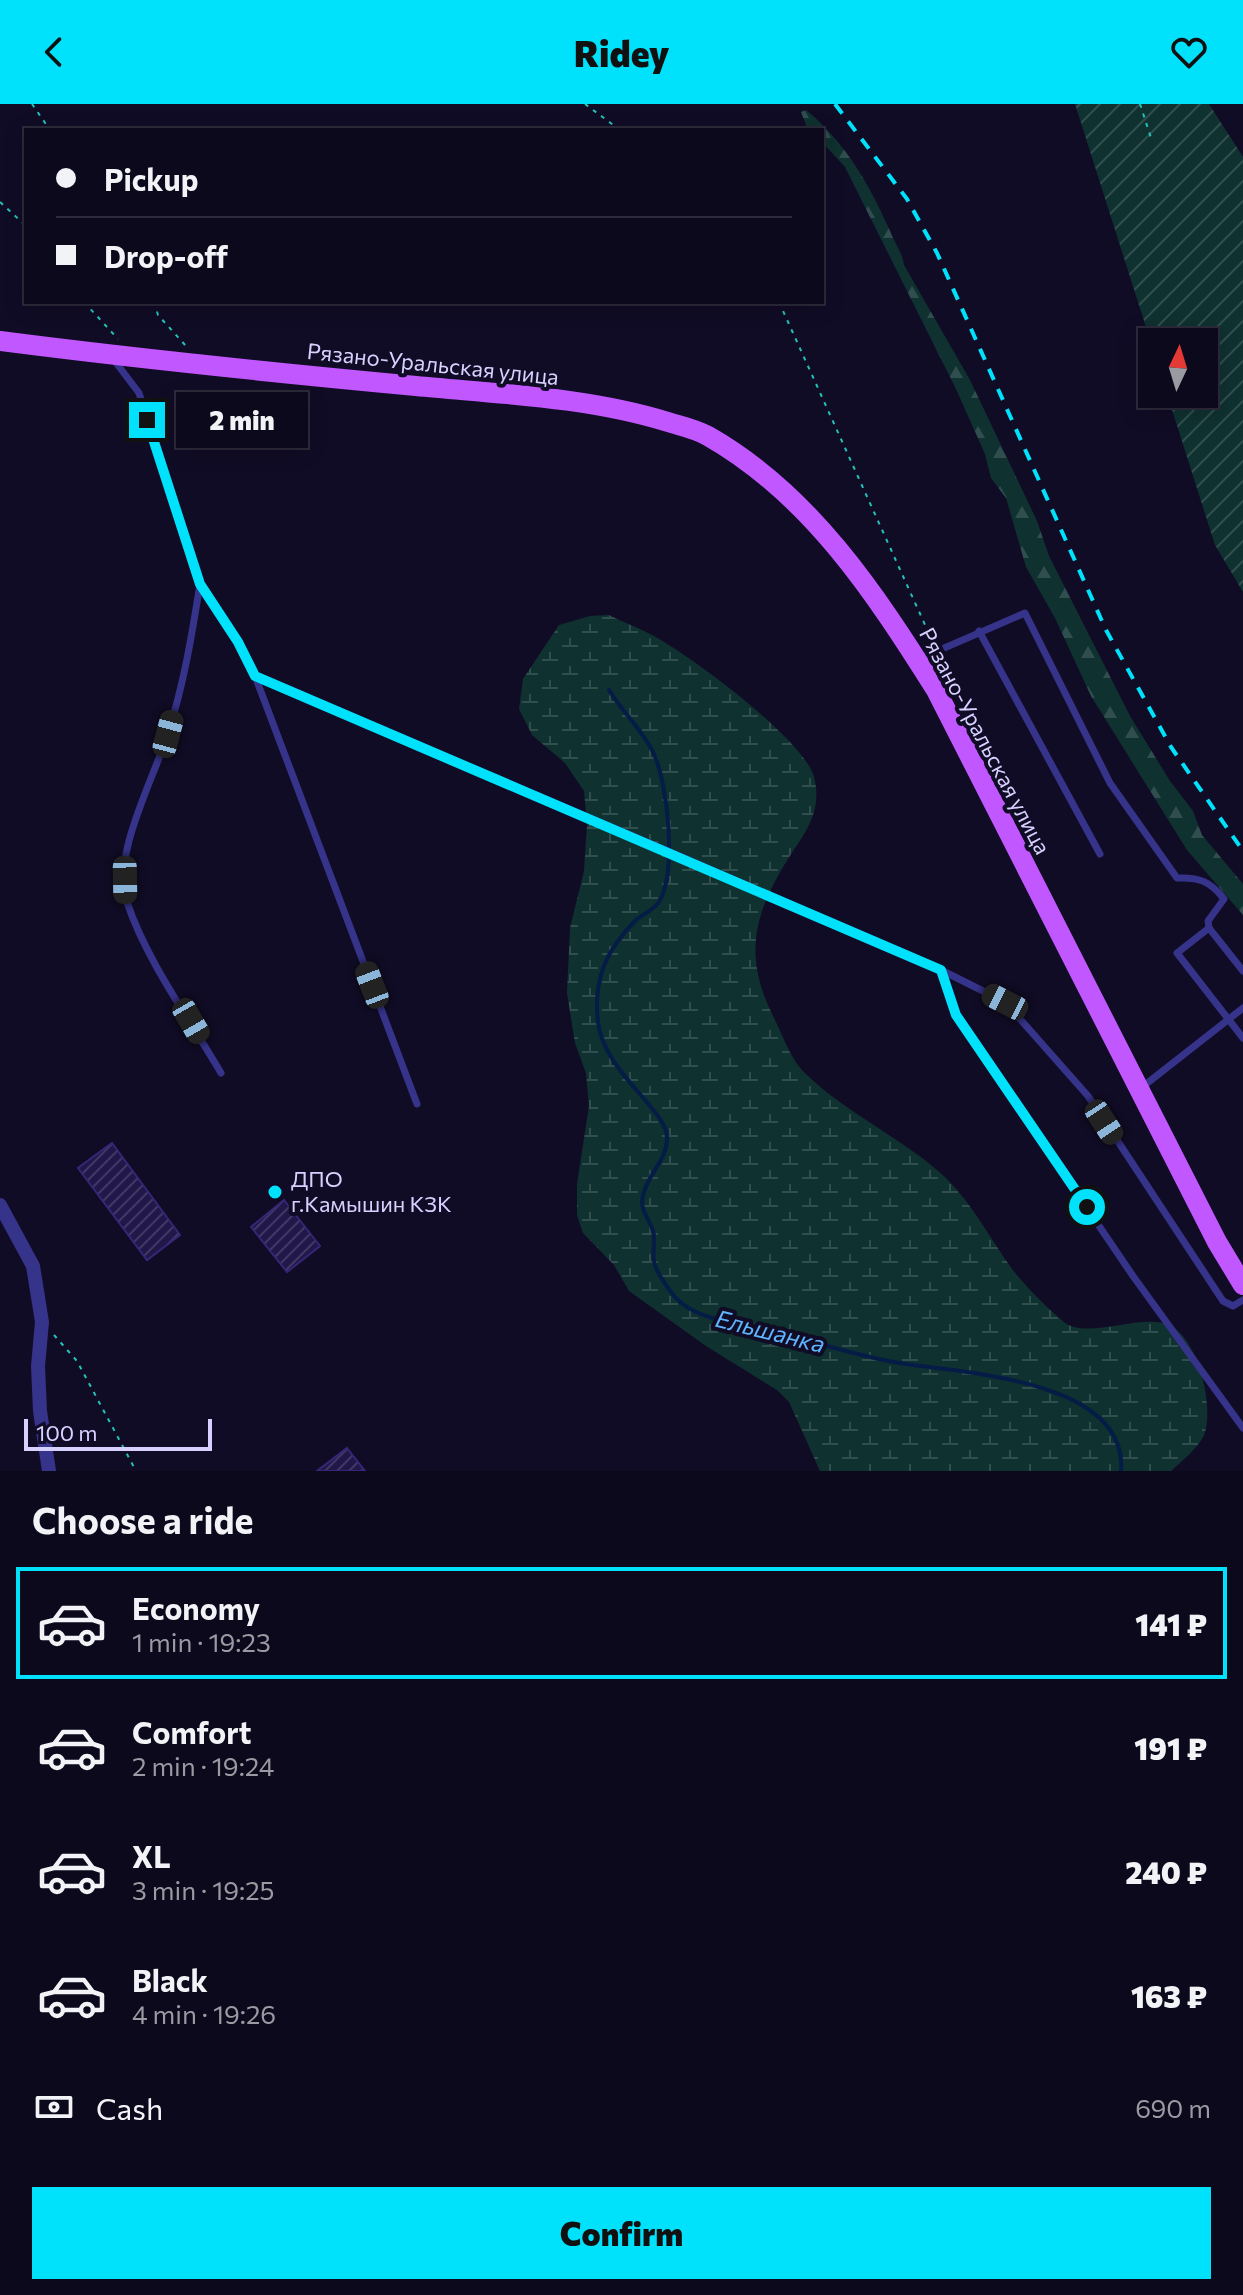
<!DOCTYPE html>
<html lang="en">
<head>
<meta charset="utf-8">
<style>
	body { margin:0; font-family:Commissioner,sans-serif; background:#1b1729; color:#f1f3f6; height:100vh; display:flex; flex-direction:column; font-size:30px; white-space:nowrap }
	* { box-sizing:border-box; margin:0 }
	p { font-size:26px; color:#9a9aa3 }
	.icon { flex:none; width:44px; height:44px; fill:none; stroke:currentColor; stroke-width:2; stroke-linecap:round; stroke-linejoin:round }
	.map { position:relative; height:1367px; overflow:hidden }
	.details { display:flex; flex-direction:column; background:#0d091c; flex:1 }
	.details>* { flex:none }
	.banner { position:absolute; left:24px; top:24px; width:800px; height:176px; border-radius:0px; box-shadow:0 4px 20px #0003,0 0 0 2px #2d2a3b; display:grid; align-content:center; height:176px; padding:0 32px; background:#0d091c }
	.needle { width:52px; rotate:4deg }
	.buttons { position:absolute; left:1138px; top:224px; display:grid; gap:16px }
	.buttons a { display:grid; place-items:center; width:80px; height:80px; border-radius:0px; background:#0d091c; box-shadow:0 4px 20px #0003,0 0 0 2px #2d2a3b; font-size:40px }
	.scale { position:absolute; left:24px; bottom:20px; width:188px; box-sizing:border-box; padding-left:8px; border:4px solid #d7d1ff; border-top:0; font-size:22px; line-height:28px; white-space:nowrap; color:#d7d1ff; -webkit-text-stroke:6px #110c26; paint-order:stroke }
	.end { position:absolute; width:36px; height:36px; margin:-18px; border:10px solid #00e2fc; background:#111; box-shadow:0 0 0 4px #111 }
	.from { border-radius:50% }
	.bubble { position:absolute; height:56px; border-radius:0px; background:#0d091c; box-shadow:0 4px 20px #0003,0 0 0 2px #2d2a3b; font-size:26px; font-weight:800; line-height:56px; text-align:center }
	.car { position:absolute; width:24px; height:48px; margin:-24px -12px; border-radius:10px; box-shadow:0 0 6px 2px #0007; background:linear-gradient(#222 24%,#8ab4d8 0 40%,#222 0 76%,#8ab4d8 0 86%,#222 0) }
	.banner b { display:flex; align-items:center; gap:28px; height:76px; font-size:30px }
	.banner b+b { border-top:2px solid #2d2a3b }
	.banner i { width:20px; height:20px; background:#f1f3f6 }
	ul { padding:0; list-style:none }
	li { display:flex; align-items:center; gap:24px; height:112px; margin:0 16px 12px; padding:0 16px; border:4px solid transparent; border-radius:0px }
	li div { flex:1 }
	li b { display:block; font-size:30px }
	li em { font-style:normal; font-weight:800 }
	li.current { border-color:#00e2fc }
	li>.icon { width:72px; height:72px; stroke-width:1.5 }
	h2 { padding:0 32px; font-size:36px; line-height:96px }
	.pay { display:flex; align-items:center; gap:20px; height:88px; padding:0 32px; font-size:30px }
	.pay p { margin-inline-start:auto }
	.action { display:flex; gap:16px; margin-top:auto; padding:16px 32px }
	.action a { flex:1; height:92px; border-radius:0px; background:#00e2fc; color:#111; font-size:32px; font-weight:800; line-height:92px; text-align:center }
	header { display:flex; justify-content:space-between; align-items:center; height:104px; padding:0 32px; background:#00e2fc; color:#111; font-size:36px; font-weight:800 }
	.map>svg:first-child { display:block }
	.forest { fill:url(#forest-firs) }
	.wetland { fill:url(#wetland-marsh) }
	.garden { fill:url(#garden-furrows) }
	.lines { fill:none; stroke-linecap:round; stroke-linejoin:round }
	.stream { stroke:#051c47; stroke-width:4 }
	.building { fill:url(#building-hatch); stroke:#372677; stroke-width:2 }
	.path { stroke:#23c2b9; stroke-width:2; stroke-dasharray:4 6; stroke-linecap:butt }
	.lane { stroke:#36338a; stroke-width:7 }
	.street { stroke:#36338a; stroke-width:14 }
	.primary { stroke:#c158ff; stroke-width:20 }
	.rail { stroke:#00e2fc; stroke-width:4; stroke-dasharray:12 10; stroke-linecap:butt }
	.route { stroke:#00e2fc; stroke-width:10 }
	.poi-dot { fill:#00e2fc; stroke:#110c26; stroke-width:3 }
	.labels { text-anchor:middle; stroke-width:8; stroke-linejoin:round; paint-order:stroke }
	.street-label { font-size:22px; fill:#d7d1ff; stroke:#110c26 }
	.poi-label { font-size:22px; fill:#d7d1ff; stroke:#110c26; text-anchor:start }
	.water-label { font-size:24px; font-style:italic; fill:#5fb4ff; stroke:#110c26 }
</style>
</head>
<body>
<header><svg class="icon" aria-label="back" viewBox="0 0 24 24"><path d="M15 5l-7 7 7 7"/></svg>Ridey<svg class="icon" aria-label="heart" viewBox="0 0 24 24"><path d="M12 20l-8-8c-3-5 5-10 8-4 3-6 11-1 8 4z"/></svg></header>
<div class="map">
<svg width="1243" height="1367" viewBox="0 0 1243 1367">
	<defs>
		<pattern id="forest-firs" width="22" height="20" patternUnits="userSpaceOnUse" patternTransform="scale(2)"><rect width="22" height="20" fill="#0f3130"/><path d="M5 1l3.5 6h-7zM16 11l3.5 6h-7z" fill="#314e4f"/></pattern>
		<pattern id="wetland-marsh" width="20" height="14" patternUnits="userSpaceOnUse" patternTransform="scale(2)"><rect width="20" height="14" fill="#0f3130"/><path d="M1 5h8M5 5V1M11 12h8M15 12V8" fill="none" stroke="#314e4f"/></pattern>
		<pattern id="garden-furrows" width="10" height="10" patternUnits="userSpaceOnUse" patternTransform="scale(2)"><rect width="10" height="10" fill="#0f3130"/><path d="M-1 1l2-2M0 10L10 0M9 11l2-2" fill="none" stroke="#314e4f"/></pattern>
		<pattern id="building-hatch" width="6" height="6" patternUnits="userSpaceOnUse" patternTransform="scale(2)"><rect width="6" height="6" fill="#211749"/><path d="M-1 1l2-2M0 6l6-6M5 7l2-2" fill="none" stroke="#403864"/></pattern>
	</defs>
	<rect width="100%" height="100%" fill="#110c26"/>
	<path class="forest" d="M806,6c40,33 63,74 84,121 5,13 12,21 14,34l66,115 67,141 12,35 81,160 40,65 23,30 9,24 41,49v31l-56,-65 -96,-154 -36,-78 -29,-51 -20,-69 -15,-20 -6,-24 -29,-65 -111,-222 -23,-25v-12h-14l-7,-18z"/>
	<path class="wetland" d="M609,511c13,7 26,11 39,18 37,18 156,106 166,144 8,30 -5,51 -21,74 -38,59 -52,102 -19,167 10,20 17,43 34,58 42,40 97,63 139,103 26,26 44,61 65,90 14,18 35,39 52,53 22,18 74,-8 103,2 31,11 48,84 37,111 -5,12 -23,27 -33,36h-351l-31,-69 -12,-12 -71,-44 -77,-55 -15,-26 -31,-32 -6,-18v-31l12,-78 -3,-33 -11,-30 -8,-50 3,-65 14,-57 3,-46 -3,-34 -19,-28 -33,-28 -13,-26 4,-30 36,-54 31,-9z"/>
	<polygon class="garden" points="1075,0 1209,0 1243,53 1243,488 1215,441 1167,290 1204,290 1204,238 1152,238 1152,242"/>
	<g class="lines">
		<path class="stream" d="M609,586c13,22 34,40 45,64 14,32 23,117 5,148 -4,7 -16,12 -23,18 -30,30 -43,59 -38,102 6,51 70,88 69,116 0,21 -17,34 -23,54 -6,17 4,24 9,39 3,9 -1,20 1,30 1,9 14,28 21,36 22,24 60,25 89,32 45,11 89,26 135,34 63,10 229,16 222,108"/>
	</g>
	<g class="building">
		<polygon points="112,1039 180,1131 147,1156 78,1064"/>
		<polygon points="284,1096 320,1142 287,1168 251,1123"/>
		<polygon points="347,1344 365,1367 317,1367"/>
	</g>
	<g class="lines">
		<g class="path">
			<polyline points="32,0 50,26"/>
			<polyline points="585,0 620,26"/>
			<polyline points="1140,0 1152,37"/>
			<polyline points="0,98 26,122"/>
			<polyline points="84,198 118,235"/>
			<polyline points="154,198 158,211 186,242"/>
			<polyline points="779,198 926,523 922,532"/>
			<polyline points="54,1231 77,1257 136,1367"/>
		</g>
		<g class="lane">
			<polyline points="114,256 139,289 200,480 238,538 255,572 417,1000"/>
			<path d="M200,480c-8,50 -16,100 -32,149 -14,46 -57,122 -41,169 19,58 63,118 94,171"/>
			<polyline points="979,527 1100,750"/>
			<path d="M919,555l106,-46 85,170 67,95c22,-1 33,3 47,21l-16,22 1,7"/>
			<polyline points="255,572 668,747 941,866 1005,898 1088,992 1223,1197 1233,1202 1243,1196"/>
			<polyline points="941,866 956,911 1133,1172 1243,1324"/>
			<polyline points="1243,867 1209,824 1177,849 1243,934"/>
			<polyline points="1141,984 1243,904"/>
		</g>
		<polyline class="street" points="0,1101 33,1162 42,1218 38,1262 40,1307 49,1367"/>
		<path class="primary" d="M0,237c139,18 277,32 416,45 84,8 171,11 252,36 13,4 28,7 40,14 102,58 167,157 228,254l281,552 26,43"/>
		<polyline class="rail" points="835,0 907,95 937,149 1106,526 1171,643 1243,747"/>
	</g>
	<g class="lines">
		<polyline class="route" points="147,316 200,480 238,538 255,572 941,866 956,911 1087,1103"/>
	</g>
	<circle class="poi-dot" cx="275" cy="1088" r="8"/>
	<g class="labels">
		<g class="street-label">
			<text transform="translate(433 260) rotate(6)" y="8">Рязано-Уральская улица</text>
			<text transform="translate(985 637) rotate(62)" y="8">Рязано-Уральская улица</text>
		</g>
		<g class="poi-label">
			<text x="291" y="1083">ДПО<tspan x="291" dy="25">г.Камышин КЗК</tspan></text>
		</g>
		<g class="water-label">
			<text transform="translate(770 1228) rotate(14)" y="8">Ельшанка</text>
		</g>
	</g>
</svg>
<div class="buttons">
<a><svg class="needle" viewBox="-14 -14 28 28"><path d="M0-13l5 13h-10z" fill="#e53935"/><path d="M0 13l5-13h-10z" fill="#9a9aa3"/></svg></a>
</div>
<div class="scale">100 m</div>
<i class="end from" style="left:1087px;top:1103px"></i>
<i class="end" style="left:147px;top:316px"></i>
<div class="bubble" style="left:176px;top:288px;width:132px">2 min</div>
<i class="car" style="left:168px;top:630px;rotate:15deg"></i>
<i class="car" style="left:125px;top:776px;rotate:179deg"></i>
<i class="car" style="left:372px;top:881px;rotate:339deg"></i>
<i class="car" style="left:1005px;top:898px;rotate:297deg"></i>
<i class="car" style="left:191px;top:917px;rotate:150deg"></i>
<i class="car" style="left:1104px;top:1018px;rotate:147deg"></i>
<div class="banner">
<b><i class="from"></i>Pickup</b>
<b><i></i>Drop-off</b>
</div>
</div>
<section class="details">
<h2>Choose a ride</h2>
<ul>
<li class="current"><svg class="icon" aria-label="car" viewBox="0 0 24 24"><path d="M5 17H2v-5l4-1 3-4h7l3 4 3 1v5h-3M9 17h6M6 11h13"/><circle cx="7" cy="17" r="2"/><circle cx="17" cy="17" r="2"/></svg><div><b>Economy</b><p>1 min · 19:23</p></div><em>141 ₽</em></li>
<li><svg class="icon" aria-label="car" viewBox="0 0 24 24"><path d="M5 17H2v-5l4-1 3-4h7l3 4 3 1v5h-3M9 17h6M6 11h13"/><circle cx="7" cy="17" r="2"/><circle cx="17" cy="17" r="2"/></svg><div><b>Comfort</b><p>2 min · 19:24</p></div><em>191 ₽</em></li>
<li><svg class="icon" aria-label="car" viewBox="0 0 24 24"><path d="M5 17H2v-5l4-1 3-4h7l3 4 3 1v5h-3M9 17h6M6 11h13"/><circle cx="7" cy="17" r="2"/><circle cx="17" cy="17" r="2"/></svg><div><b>XL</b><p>3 min · 19:25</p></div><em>240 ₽</em></li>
<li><svg class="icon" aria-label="car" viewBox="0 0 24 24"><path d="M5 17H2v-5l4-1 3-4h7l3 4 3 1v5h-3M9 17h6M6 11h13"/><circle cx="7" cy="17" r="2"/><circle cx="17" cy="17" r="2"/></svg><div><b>Black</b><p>4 min · 19:26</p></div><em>163 ₽</em></li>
</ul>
<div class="pay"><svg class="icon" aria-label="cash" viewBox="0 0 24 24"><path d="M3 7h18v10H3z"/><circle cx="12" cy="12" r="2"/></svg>Cash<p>690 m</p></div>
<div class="action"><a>Confirm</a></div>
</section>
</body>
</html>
